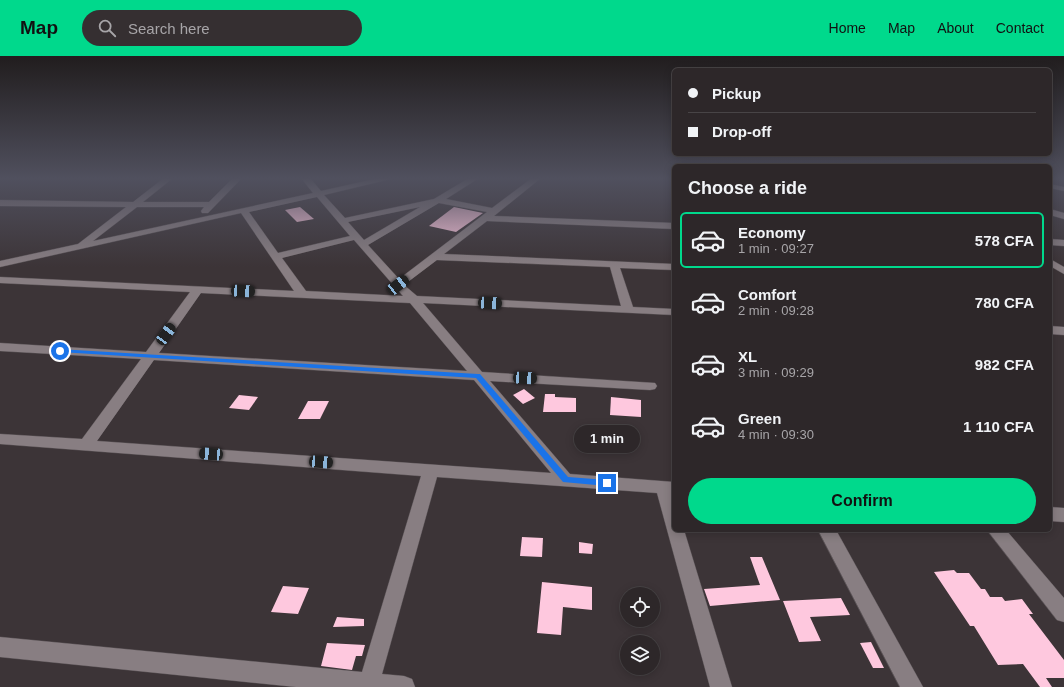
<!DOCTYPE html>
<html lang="en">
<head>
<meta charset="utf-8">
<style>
	body { margin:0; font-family:Helvetica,sans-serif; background:#352f31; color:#f1f3f6; height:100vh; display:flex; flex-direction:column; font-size:15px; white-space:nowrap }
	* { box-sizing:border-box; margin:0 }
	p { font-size:13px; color:#a7a5a8 }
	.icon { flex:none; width:22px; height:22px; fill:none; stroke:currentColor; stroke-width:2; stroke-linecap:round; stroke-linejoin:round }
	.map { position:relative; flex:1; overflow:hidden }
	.side { position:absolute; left:672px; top:108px; width:380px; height:368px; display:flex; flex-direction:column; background:#2d2729; border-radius:6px; box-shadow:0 2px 10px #0003,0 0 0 1px #484446 }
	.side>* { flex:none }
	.guide { position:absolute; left:672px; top:12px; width:380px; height:88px; border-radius:6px; box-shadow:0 2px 10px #0003,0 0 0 1px #484446; display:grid; align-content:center; height:88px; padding:0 16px; background:#2d2729 }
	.tools { position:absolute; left:620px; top:531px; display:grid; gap:8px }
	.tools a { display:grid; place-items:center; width:40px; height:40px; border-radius:50%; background:#2d2729; box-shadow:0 2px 10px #0003,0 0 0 1px #484446; font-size:20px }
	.end { position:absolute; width:18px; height:18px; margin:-9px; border:5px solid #1a73e8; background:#fff; box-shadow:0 0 0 2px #fff }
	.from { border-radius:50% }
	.bubble { position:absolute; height:28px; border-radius:14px; background:#2d2729; box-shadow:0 2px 10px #0003,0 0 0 1px #484446; font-size:13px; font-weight:700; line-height:28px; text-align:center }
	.car { position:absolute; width:12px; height:24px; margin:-12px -6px; border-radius:5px; box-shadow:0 0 3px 1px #0007; background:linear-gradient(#222 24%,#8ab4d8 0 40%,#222 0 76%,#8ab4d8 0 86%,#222 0) }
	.guide b { display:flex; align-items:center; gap:14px; height:38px; font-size:15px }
	.guide b+b { border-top:1px solid #484446 }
	.guide i { width:10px; height:10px; background:#f1f3f6 }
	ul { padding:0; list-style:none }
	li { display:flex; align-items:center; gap:12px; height:56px; margin:0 8px 6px; padding:0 8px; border:2px solid transparent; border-radius:6px }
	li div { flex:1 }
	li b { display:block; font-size:15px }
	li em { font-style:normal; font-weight:700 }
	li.active { border-color:#00d98c }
	li>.icon { width:36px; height:36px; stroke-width:1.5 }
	h2 { padding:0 16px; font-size:18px; line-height:48px }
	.cta { display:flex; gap:8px; margin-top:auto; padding:8px 16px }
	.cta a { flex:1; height:46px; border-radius:24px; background:#00d98c; color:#111; font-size:16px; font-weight:700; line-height:46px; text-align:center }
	header { display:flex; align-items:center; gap:24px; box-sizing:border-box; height:56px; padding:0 20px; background:#00d98c; color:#111 }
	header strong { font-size:19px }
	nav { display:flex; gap:22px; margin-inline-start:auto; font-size:14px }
	.search { width:280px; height:36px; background:#352f31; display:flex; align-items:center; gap:10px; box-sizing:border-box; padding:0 14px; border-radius:22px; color:#a7a5a8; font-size:15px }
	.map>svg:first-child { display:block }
	.building { fill:#fec8de }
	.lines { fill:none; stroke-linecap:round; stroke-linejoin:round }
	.minor-casing { stroke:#585154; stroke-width:1 }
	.minor { fill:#887e82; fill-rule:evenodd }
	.route { fill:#1a73e8 }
</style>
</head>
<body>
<header>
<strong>Map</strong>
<div class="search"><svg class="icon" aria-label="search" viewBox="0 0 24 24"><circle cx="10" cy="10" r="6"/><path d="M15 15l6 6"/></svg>Search here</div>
<nav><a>Home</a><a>Map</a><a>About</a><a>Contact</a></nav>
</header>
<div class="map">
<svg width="1064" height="631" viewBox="0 0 1064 631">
	<rect width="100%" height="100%" fill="#3c3437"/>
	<g class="building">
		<polygon points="300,151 314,163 297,166 285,154"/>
		<polygon points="454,151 483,157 456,176 429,170"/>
		<polygon points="524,333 535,342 523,348 513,339"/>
		<polygon points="545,338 555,338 555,341 576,342 576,356 543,356"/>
		<polygon points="239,339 258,341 249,354 229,352"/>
		<polygon points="611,341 641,344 641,361 610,359"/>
		<polygon points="308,345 329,345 320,363 298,363"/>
		<polygon points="522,481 543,482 542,501 520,500"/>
		<polygon points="579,486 593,488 592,498 579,497"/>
		<polygon points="750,501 762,501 780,544 710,550 704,533 760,529"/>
		<polygon points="954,514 957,517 969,517 981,533 985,533 990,541 1002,541 1005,545 1022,543 1033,558 1029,558 1064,604 1064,622 1046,622 1052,631 1040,631 1023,608 998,609 974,570 970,570 934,516"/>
		<polygon points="542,526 592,531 592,554 563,551 561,579 537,577"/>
		<polygon points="283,530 309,532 298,558 271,556"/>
		<polygon points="841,542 850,559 810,561 821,585 799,586 783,545"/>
		<polygon points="337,561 364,563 364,570 333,571"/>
		<polygon points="871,586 884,612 873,612 860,587"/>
		<polygon points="327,587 365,589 362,600 356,600 352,614 321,610"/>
	</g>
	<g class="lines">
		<g class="minor-casing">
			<g id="minor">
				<path d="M164,122h9l-30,24h66l24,-24h9l-34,35h-6l-1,-2 3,-4h-67l-44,34 220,-48 -12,-15h9l11,13 58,-13h16l-71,17 21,23 89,-19 35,-21h10l-33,21 46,9 40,-30h9l-47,38 180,7v6l-187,-8 -43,33 230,10v6l-54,-2 13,39 41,2v6l-251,-12 59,69 173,11 2,3 -2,3 -5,1 -160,-9 80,93 104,8v48h10l48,157h-22l-53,-194 -220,-16 -55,197 22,2 8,3 3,8h-119l-296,-30v-20l362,35 59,-196 -421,-32v-10l82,5 59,-80 -141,-8v-8l146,9 44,-60 -190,-9v-6l294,14 -53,-78 -241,54v-6l78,-17 48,-37 -126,-1v-6l133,2zM317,141l33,39 -72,17 -29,-41zM439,147l48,9 -88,67 -31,-34zM420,151l-56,33 -16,-18zM354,184l49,56 -97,-5 -24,-33zM437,204l173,7 11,39 -204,-10 -13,-11zM201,237l209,10 57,68 -308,-18zM154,304l320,20 77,93 -454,-32z"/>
				<polygon points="1050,128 1064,131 1064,135 1050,132"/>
				<polygon points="1050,153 1064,157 1064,163 1050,159"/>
				<polygon points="1050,183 1064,184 1064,190 1050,189"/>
				<polygon points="1050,203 1064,211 1064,218 1050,210"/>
				<polygon points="1050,270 1064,271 1064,279 1050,278"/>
				<polygon points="1050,451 1064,452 1064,466 1050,465"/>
				<polygon points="818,474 836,474 923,631 900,631"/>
				<polygon points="987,474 1006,474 1064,542 1064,566 1057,564"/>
			</g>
		</g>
		<use href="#minor" class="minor"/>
	</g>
	<linearGradient id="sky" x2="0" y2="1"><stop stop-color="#211d1e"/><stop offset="0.58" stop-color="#50505e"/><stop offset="1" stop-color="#50505e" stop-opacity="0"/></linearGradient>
	<rect width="1064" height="211" fill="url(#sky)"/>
	<polygon class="route" points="58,293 478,318 480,318 568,421 607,424 611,427 607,430 563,426 476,322 60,296 58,296"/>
</svg>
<div class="tools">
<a><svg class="icon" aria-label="locate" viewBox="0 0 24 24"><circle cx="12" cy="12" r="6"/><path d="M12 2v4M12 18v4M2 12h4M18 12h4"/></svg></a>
<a><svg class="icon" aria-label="layers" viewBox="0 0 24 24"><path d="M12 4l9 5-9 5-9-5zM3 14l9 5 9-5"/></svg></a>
</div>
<i class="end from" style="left:60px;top:295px"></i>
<i class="end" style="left:607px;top:427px"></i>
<div class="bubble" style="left:574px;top:369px;width:66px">1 min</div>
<i class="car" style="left:398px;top:229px;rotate:52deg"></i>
<i class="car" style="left:243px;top:235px;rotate:93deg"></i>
<i class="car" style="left:490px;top:247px;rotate:93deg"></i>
<i class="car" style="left:166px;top:278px;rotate:36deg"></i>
<i class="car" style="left:525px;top:322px;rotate:93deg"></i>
<i class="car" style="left:211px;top:398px;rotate:274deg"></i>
<i class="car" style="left:321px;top:406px;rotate:94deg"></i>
<div class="guide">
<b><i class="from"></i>Pickup</b>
<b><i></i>Drop-off</b>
</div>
<section class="side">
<h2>Choose a ride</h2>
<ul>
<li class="active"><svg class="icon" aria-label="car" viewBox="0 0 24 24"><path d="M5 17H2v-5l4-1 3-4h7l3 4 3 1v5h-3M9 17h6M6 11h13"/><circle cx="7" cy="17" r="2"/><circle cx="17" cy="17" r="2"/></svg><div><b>Economy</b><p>1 min · 09:27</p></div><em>578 CFA</em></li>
<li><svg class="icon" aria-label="car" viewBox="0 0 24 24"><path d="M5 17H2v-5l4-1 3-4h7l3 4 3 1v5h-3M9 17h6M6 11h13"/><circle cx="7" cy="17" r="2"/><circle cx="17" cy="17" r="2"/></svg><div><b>Comfort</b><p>2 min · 09:28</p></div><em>780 CFA</em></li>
<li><svg class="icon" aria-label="car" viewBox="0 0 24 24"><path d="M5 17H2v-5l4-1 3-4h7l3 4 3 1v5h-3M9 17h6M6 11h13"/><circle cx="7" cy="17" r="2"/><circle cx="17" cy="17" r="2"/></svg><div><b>XL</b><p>3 min · 09:29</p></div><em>982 CFA</em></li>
<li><svg class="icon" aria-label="car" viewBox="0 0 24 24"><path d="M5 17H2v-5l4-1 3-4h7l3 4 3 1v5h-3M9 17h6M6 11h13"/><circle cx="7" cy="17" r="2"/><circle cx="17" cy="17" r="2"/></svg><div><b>Green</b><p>4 min · 09:30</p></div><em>1 110 CFA</em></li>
</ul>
<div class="cta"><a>Confirm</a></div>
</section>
</div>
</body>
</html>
